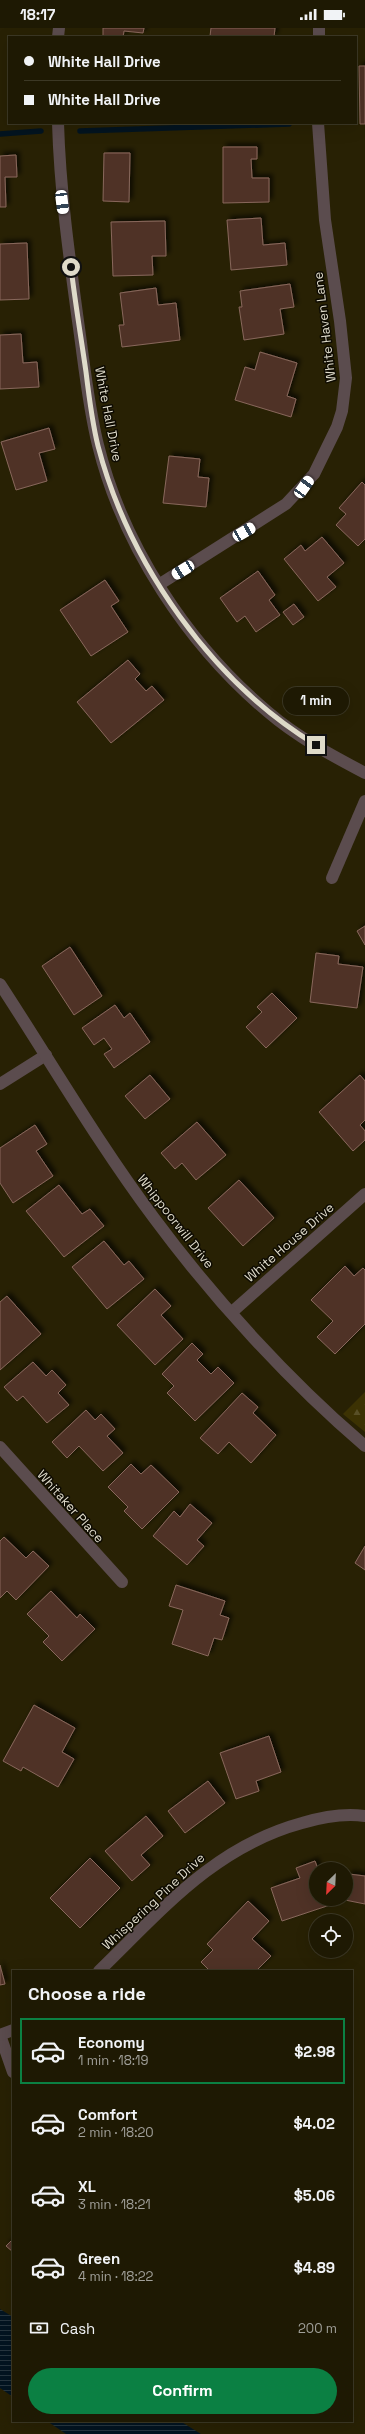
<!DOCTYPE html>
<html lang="en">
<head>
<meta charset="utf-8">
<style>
	body { margin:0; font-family:"Space Grotesk",sans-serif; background:#2b2612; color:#f1f3f6; height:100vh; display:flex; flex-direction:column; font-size:15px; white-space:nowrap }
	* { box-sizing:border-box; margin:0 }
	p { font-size:13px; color:#a1a09a }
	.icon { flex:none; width:22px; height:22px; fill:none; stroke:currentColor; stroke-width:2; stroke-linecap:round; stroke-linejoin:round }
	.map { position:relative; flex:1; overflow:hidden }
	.drawer { position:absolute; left:12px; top:1942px; width:341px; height:452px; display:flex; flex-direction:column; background:#1e1903; border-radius:0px; box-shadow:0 4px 16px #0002,0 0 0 1px #3c3825 }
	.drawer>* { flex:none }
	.hud { position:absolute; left:8px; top:8px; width:349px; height:88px; border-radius:0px; box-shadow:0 4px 16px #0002,0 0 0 1px #3c3825; display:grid; align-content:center; height:88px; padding:0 16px; background:#1e1903 }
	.needle { width:26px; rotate:204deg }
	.controls { position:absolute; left:309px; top:1834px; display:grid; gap:8px }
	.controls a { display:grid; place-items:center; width:44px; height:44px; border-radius:50%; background:#1e1903; box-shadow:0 4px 16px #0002,0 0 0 1px #3c3825; font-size:20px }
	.end { position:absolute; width:18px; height:18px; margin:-9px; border:5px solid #dfdbca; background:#111; box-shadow:0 0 0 2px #111 }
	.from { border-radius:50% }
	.bubble { position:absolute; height:28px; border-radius:14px; background:#1e1903; box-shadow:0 4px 16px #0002,0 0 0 1px #3c3825; font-size:13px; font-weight:700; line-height:28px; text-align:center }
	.car { position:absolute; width:12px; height:24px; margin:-12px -6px; border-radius:5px; box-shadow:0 0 3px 1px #0007; background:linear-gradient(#fff 24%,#345 0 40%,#fff 0 76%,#345 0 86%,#fff 0) }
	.hud b { display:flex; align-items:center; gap:14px; height:38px; font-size:15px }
	.hud b+b { border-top:1px solid #3c3825 }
	.hud i { width:10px; height:10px; background:#f1f3f6 }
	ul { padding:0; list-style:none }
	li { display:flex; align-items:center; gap:12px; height:66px; margin:0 8px 6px; padding:0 8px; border:2px solid transparent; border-radius:0px }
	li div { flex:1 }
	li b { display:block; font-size:15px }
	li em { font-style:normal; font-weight:700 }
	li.current { border-color:#0b8043 }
	li>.icon { width:36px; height:36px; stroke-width:1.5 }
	h2 { padding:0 16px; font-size:18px; line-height:48px }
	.pay { display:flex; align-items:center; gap:10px; height:44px; padding:0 16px; font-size:15px }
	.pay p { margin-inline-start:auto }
	.action { display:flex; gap:8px; margin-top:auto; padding:8px 16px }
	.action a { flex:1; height:46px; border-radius:24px; background:#0b8043; color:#fff; font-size:16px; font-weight:700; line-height:46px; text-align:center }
	.status { display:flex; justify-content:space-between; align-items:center; height:28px; padding:0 20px; background:#1e1903; direction:ltr }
	.status svg { height:11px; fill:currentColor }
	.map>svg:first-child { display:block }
	.forest { fill:url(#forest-firs) }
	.water { fill:url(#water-rules) }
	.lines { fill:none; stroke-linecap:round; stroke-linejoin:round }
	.stream { stroke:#031420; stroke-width:5.5 }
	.building { fill:#503328; stroke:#88675b; filter:url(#shadow) }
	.minor { stroke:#5b4c4e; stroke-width:12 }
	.tertiary { stroke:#5b4c4e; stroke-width:12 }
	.route { stroke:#dfdbca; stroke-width:5 }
	.labels { text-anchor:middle; stroke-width:3; stroke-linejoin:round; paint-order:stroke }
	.street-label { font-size:13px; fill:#dfdbca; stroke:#0e0b02 }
</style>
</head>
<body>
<div class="status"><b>18:17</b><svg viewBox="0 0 49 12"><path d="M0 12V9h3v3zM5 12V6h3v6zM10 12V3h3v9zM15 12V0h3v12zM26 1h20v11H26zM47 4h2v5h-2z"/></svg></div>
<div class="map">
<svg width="365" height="2406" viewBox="0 0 365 2406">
	<defs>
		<pattern id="forest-firs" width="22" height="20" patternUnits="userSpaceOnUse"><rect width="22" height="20" fill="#3c3203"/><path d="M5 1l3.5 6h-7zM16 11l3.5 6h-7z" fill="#584f26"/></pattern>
		<pattern id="water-rules" width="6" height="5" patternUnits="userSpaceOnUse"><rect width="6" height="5" fill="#031420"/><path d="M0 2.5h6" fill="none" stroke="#27363f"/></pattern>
		<filter id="shadow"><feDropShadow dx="3.5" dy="-3.5" stdDeviation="2" flood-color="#0009"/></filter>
	</defs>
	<rect width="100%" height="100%" fill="#282104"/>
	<polygon class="forest" points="365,1364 365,1404 343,1386"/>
	<g class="water">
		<polygon points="0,2281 13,2289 13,2369 0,2360"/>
		<polygon points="47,2393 180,2393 201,2406 66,2406"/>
	</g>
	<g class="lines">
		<g class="stream">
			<polyline points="80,103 289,96"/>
			<polyline points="0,106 41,103"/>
		</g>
	</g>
	<g class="building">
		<polygon points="103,0 144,0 143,5 124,3 123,9 103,9"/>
		<polygon points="211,0 275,0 274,9 210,8"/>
		<polygon points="359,38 365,38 365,96 360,96"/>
		<polygon points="223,119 257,119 257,131 251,131 252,150 269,150 269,174 223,175"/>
		<polygon points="104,125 130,125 129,174 103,173"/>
		<polygon points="16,127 17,149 5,149 6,179 0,179 0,128"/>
		<polygon points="261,190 263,217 285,215 287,237 231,242 227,192"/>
		<polygon points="165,193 166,228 152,228 153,247 113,248 111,194"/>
		<polygon points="27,215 29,271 0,272 0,216"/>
		<polygon points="290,256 294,279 280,281 284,306 244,312 239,279 242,279 240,263"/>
		<polygon points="156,260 158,277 176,275 180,312 122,319 119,297 124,297 120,265"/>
		<polygon points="21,306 23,335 37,334 39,359 0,361 0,307"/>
		<polygon points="260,324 297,335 287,368 296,371 291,389 235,372 245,339 255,342"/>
		<polygon points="49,400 55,421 39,425 47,453 16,462 1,414"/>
		<polygon points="169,428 200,431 198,449 209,450 206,479 163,475"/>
		<polygon points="362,454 365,457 365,511 358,518 336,497 346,486 339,480"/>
		<polygon points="322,509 344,535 327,549 336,559 318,573 284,531 301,517 305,523"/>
		<polygon points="258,543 275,567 269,572 280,587 256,604 245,588 237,594 220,570"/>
		<polygon points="105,552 119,573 111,578 128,604 91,628 60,582"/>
		<polygon points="294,576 304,589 293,597 283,584"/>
		<polygon points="128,632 140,646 135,651 146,663 152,658 164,672 111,715 77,674"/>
		<polygon points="365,898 365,917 357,903"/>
		<polygon points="70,919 102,968 74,987 42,938"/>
		<polygon points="316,925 339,928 338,936 363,939 357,980 310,974"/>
		<polygon points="272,965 297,990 266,1020 246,999 262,984 257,979"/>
		<polygon points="115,977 124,990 130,985 150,1014 114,1040 104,1026 112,1021 104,1010 94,1017 82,1000"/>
		<polygon points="150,1047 170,1071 145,1091 125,1068"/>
		<polygon points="360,1047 365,1053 365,1092 360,1097 365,1103 365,1112 353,1123 319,1084"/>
		<polygon points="197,1094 226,1127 196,1152 182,1135 175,1141 161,1125"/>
		<polygon points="35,1097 47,1116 36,1123 53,1148 13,1175 0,1155 0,1120"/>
		<polygon points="239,1152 274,1190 243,1218 208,1180"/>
		<polygon points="59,1157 82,1186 90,1181 104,1198 64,1229 26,1183"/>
		<polygon points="104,1213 124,1237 129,1233 144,1251 107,1281 72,1239"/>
		<polygon points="345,1238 354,1248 363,1240 365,1242 365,1296 335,1326 317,1309 333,1293 311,1272"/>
		<polygon points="155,1261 171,1278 161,1287 183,1311 155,1337 117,1297"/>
		<polygon points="7,1268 41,1306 0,1342 0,1274"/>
		<polygon points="192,1315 203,1326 197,1332 211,1346 218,1339 234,1355 195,1393 167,1365 174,1358 162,1346"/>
		<polygon points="33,1334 46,1348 52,1342 66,1357 58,1365 69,1377 47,1395 23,1368 17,1373 4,1359"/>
		<polygon points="242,1365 258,1379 253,1385 276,1407 251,1435 229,1414 218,1426 200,1410"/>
		<polygon points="86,1382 95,1392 101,1386 115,1401 107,1408 123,1425 103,1443 79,1418 67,1430 52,1414"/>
		<polygon points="131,1436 141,1446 151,1437 179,1464 142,1501 124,1483 128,1479 108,1459"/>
		<polygon points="190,1476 212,1495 197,1512 204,1518 187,1537 153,1508 174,1483 180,1489"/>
		<polygon points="4,1509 26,1530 33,1523 49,1538 16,1572 7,1563 0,1570 0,1513"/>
		<polygon points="365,1518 365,1542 355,1535"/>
		<polygon points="176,1557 225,1573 220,1587 229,1590 222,1612 214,1610 208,1628 172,1616 183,1582 169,1578"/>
		<polygon points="51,1563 77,1590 80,1586 95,1601 62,1633 43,1614 49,1608 27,1586"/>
		<polygon points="34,1677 75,1700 62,1724 74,1731 58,1759 23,1739 21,1743 3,1733"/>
		<polygon points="269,1708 281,1744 256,1753 259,1763 236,1771 220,1725"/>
		<polygon points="208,1753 225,1775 185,1805 168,1783"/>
		<polygon points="146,1788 163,1808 141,1827 150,1837 132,1853 105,1823"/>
		<polygon points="90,1830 120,1860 80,1900 50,1870"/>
		<polygon points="315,1833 318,1841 316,1871 328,1871 330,1877 282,1893 271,1860 300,1850 296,1840"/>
		<polygon points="349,1846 365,1848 365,1876 345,1872"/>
		<polygon points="248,1873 269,1893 252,1911 271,1928 256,1943 210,1943 201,1934 213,1922 207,1916"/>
		<polygon points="0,1937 5,1956 0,1957"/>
		<polygon points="13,2211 13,2224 6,2218"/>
	</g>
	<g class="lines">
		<g class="minor">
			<polyline points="58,9 59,0"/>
			<polyline points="319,9 319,0"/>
			<path d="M58,95c2,67 11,132 20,198 6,41 10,84 20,124 25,101 90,200 170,267 29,25 63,43 97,61"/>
			<polyline points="160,556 286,476 314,446 337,399 342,383 346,350 340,293 325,192 318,95"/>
			<polyline points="332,850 365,773"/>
			<polyline points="0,1056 46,1027"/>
			<polyline points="232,1284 365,1166"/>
			<polyline points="0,1419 122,1554"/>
			<path d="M99,1943c63,-61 115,-124 203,-148 20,-6 42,-10 63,-7"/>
			<polyline points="0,2007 13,2044"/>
			<polyline points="0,2007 13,2002"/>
		</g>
		<path class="tertiary" d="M0,956c51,78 98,159 154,234 60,81 135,163 211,228"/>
	</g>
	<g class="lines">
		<path class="route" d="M71,239c4,35 10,70 15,105 3,25 6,50 12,74 31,118 114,236 218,299"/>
	</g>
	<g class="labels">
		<g class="street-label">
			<text transform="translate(324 299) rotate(-97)" y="5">White Haven Lane</text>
			<text transform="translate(109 386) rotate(79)" y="5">White Hall Drive</text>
			<text transform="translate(176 1193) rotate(52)" y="5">Whippoorwill Drive</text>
			<text transform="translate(289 1214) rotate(-41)" y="5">White House Drive</text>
			<text transform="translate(71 1478) rotate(48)" y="5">Whitaker Place</text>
			<text transform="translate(153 1873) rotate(-43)" y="5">Whispering Pine Drive</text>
		</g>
	</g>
</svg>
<div class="controls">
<a><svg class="needle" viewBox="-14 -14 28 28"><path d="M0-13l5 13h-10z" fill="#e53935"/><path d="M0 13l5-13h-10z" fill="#a1a09a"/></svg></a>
<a><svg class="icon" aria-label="locate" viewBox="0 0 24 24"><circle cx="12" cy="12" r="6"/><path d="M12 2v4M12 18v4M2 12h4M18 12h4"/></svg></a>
</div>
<i class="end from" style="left:71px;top:239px"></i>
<i class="end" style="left:316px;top:717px"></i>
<div class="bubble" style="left:283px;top:659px;width:66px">1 min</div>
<i class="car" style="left:62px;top:174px;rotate:173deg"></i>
<i class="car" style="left:304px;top:459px;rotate:36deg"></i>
<i class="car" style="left:244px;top:504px;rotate:60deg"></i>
<i class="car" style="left:183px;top:542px;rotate:238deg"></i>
<div class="hud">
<b><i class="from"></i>White Hall Drive</b>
<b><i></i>White Hall Drive</b>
</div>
<section class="drawer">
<h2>Choose a ride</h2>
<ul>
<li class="current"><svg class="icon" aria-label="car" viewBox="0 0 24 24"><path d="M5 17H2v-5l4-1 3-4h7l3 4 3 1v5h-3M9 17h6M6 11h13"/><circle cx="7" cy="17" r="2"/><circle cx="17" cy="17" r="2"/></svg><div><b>Economy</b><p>1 min · 18:19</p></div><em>$2.98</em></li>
<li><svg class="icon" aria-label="car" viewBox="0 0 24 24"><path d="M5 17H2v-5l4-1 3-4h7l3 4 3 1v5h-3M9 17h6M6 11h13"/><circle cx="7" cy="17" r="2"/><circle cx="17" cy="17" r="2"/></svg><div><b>Comfort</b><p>2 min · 18:20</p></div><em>$4.02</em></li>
<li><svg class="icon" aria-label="car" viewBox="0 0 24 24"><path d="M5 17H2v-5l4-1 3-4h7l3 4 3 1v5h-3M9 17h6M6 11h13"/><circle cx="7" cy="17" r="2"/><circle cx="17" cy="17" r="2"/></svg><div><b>XL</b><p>3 min · 18:21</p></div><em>$5.06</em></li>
<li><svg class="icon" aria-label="car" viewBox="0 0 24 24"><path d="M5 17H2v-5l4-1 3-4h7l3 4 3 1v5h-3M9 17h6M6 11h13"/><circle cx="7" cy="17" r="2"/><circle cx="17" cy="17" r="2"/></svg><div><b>Green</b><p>4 min · 18:22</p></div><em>$4.89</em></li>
</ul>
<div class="pay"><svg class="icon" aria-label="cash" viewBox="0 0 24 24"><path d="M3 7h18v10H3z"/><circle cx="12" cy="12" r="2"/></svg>Cash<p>200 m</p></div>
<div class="action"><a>Confirm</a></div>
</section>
</div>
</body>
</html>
